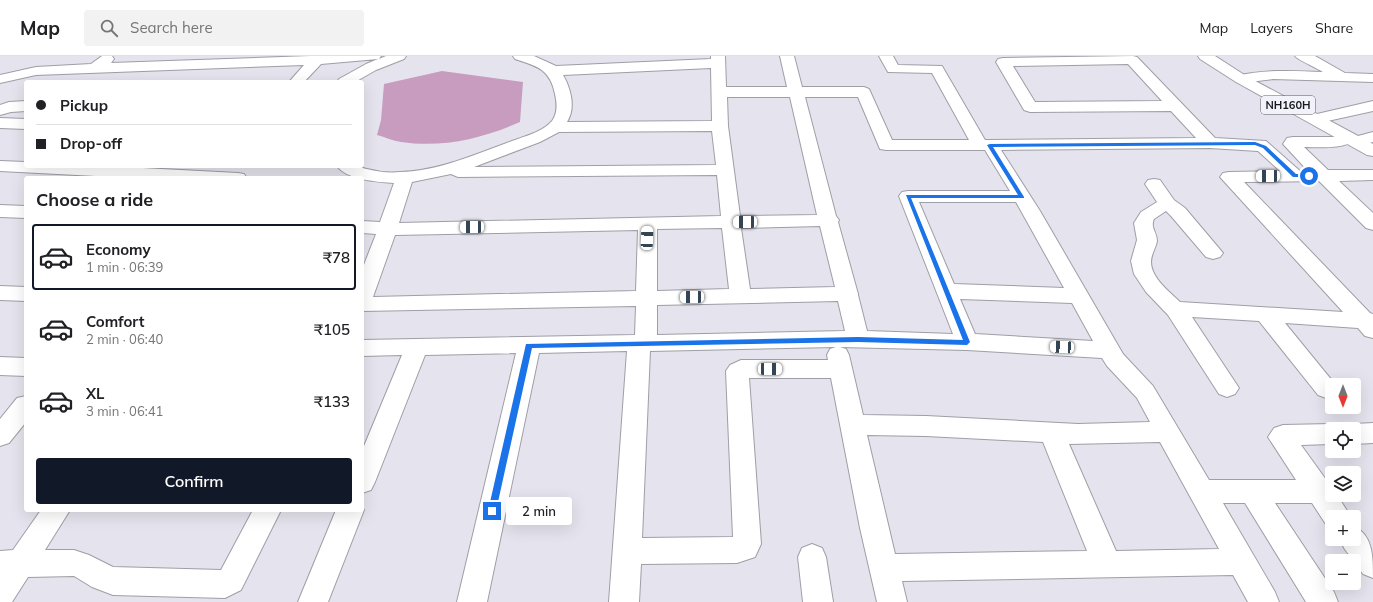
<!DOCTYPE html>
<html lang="en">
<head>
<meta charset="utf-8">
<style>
	body { margin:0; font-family:Mulish,sans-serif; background:#f2f2f2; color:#202124; height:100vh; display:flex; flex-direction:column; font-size:15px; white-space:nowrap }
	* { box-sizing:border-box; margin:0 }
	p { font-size:13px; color:#757577 }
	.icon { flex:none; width:22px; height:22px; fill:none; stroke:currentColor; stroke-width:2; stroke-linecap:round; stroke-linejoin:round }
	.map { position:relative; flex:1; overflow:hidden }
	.drawer { position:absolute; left:24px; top:120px; width:340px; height:336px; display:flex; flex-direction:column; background:#fff; border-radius:4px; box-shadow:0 4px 16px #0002 }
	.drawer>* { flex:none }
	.guide { position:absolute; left:24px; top:24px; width:340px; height:88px; border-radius:4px; box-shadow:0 4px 16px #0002; display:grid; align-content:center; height:88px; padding:0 12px; background:#fff }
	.needle { width:26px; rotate:180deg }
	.buttons { position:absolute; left:1325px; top:322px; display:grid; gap:8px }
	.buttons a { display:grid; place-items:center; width:36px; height:36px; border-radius:4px; background:#fff; box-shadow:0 4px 16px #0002; font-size:20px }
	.end { position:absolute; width:18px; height:18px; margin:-9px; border:5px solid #1a73e8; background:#fff; box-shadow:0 0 0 2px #fff }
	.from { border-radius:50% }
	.bubble { position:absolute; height:28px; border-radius:4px; background:#fff; box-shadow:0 4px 16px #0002; font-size:13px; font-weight:600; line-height:28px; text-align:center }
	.car { position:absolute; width:12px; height:24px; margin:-12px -6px; border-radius:5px; box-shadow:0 0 3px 1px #0007; background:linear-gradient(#fff 24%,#345 0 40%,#fff 0 76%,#345 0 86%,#fff 0) }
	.guide b { display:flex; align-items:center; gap:14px; height:38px; font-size:15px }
	.guide b+b { border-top:1px solid #e0e0e0 }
	.guide i { width:10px; height:10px; background:#202124 }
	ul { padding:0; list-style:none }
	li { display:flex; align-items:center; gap:12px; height:66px; margin:0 8px 6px; padding:0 4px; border:2px solid transparent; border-radius:4px }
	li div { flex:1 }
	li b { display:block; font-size:15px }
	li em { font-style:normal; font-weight:600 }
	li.current { border-color:#111827 }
	li>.icon { width:36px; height:36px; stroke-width:1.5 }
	h2 { padding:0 12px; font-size:18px; line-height:48px }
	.primary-button { display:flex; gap:8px; margin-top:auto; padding:8px 12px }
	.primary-button a { flex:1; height:46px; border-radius:4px; background:#111827; color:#fff; font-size:16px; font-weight:600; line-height:46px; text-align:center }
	header { display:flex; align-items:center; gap:24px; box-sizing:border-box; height:56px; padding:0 20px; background:#fff; border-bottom:1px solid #e0e0e0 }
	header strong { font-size:19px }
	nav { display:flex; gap:22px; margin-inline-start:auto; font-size:14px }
	.search { width:280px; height:36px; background:#f2f2f2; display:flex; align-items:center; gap:10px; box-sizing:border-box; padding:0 14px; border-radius:4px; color:#757577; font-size:15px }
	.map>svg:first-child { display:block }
	.forest { fill:#c79cbf }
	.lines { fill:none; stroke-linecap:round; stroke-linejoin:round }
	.minor-casing { stroke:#9e9ea6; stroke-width:2 }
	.highway-casing { stroke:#9e9ea6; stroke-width:2 }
	.minor { fill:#fff; fill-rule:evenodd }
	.highway { fill:#fff; fill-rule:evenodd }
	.route { fill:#1a73e8 }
	.labels { text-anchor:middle; stroke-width:4; stroke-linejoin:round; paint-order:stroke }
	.shield { fill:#f2f2fb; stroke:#5b5b60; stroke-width:1 }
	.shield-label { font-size:11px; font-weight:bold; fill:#1a1a1d }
</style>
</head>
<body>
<header>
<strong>Map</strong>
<div class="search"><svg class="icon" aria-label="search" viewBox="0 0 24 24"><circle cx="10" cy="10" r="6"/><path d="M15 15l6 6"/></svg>Search here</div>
<nav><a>Map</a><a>Layers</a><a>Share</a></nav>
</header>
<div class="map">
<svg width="1373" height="546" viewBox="0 0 1373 546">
	<rect width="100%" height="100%" fill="#e5e4ee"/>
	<path class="forest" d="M442,15l81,11 -3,40c-38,17 -78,26 -119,20 -8,-1 -16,-5 -24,-7l4,-15 3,-36z"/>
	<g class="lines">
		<g class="minor-casing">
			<g id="minor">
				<polygon points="102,0 112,0 114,3 111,7 310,0 381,0 379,3 386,0 406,0 404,3 376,14 355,26 337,26 339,23 366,8 378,3 321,8 304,26 289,26 304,9 36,19 0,27 0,19 36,11 91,8"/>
				<path d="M513,0h21l22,10 155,-7v-3h14l1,31h61l-7,-31h14l8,31h62l5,2 23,51h77l-37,-67 -44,-1 -9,-16h14l5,9 44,1 43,74 211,-2 -25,-27 -141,1 -6,-2 -28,-48 2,-3 5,-1 130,-2 4,1 78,81 51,3 34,30h8l-25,-27 4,-6 6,-1h41l14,-4 6,2 2,3c-8,12 -39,9 -52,9l24,23h45v10l-34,1 34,32v17l-7,-2 -47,-47 -75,1 126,131 3,1v24l-8,-2 -7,-8 -73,-5 49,60 2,2h-4v11l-6,2 -8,-3 -59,-74 -67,-4 47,71 -4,6 -8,3 -8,-3 -51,-79 -22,-23 -12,-18 -3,-13 6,-21 -3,-17 7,-11 16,-10 -12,-18 3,-4 6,-1 6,1 14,20 11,8 38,45 -3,4 -7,2 -7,-2 -35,-41 -5,-5 -12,8c-4,9 3,13 3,22 -1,7 -6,13 -6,21 0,16 19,30 29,40l163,10 -123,-135 3,-4 6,-1 51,-1 -22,-20 -48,-3 -209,2 39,61 83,143 30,32 56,94h87l-28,-43 6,-9 9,-3 49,-1 9,3 1,2h-10v15l-31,1 31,43v7h5l14,22h-19v10l-5,-1 -15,-23h-37l59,89 4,10h-32l-61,-99h-22l52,89 4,10h-31l-15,-27 -331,6 5,21h-30l-17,-74 -29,-150h-82l12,166 -6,13 -18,6 -96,1 -2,38h-30l18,-251 -88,2 -52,249h-30l59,-249 -91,2 -50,127 -4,8 -9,3v-42l40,-96 -40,1v-16l273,-5 1,-29 -274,5v-41l14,-36 -14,-1v-12l18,1 14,-39c-16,-1 -47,-3 -57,-17 7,0 15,-1 22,0 3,1 5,3 8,3 11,3 23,4 33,3 39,-1 76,-18 112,-31 13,-5 31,-9 40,-20 6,-8 5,-18 3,-27 -5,-25 -18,-28 -40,-35zM1128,8l34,37 -127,1 -22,-36zM711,12l1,53 -145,1c9,-14 4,-33 -4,-47zM727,41h63l27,118 -77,1 -12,-90zM805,41h53l22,52 6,1h99l25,41h-102l-6,1 -3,4 54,138 -86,-3 -9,-36v-1l-20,-72 1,-2 -3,-4zM712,75l4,34 -242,2 66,-25 19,-10zM451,118l7,3 259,-2 4,41 -322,7 13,-41zM919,146h97l48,86 -110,-4zM820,170l15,61 -85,2 -9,-61zM722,172l7,61 -72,2v-62zM638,174l-2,61 -263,6 22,-62zM960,243l112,4 21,38 -118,-7zM838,245l7,30 -188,4v-30zM836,291l-6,2 -3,6 1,5h-87l-11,5 -4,6 7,166 -91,1 8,-187zM840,291l127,3 135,8 5,8 30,32 13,24 -72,2 -152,-8 -63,-1 -14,-60 -3,-6zM867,379l59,1 117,6 44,109 -192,3zM1160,386l59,107 -103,2 -47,-107z"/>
				<path d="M1295,0h20l30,17 28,1v8l-100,-3 -32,4 -5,-1 -2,-3 2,-3c28,-7 58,-5 87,-4 -6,-4 -25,-12 -28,-16z"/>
				<polygon points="26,45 26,55 11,56 0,59 0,49 9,46"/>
				<polygon points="1373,45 1373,55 1323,66 1317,64 1315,61 1317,58"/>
				<polygon points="0,62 26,63 26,73 0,72"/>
				<polygon points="1373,76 1373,86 1364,88 1358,86 1356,83 1358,80"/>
				<polygon points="0,105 26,106 26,110 104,110 238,117 244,118 247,122 134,122 0,115"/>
				<polygon points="0,149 26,150 26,162 0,161"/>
				<polygon points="0,230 26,231 26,245 0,244"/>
				<polygon points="0,301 26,302 26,320 0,319"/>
				<polygon points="26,340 26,366 9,387 0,390 0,363 17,342"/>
				<polygon points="1373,367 1373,387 1354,388 1354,373 1344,373 1345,371 1354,368"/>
				<polygon points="362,451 364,454 328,546 298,546 336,454 362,454"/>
				<polygon points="41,454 70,454 45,494 74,494 89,499 113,511 221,514 253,454 281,454 241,534 225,542 113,539 92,531 74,520 28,521 12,546 0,546 0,495 13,494"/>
				<path d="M1354,470c19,10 19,30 19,52l-10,-4 -19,-26 -4,-9h14z"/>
				<polygon points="812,488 822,492 826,501 833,546 803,546 798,501 802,492"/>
			</g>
		</g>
		<g class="highway-casing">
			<polygon id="highway" points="1198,0 1215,0 1246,20 1373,88 1373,100 1367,99 1236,26 1200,3"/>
		</g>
		<use href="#minor" class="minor"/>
		<use href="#highway" class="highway"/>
	</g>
	<polygon class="route" points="1255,86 1266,90 1296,118 1309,118 1311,120 1309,121 1293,121 1263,92 1255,89 993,91 1024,141 1024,142 911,142 970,286 967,289 858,286 532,292 496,455 495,458 489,458 488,455 526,288 858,281 963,284 906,139 1018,139 987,89 990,88"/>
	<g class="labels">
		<rect class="shield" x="1261" y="40" width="54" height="18" rx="3"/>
		<g class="shield-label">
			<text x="1288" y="53">NH160H</text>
		</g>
	</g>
</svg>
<div class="buttons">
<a><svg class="needle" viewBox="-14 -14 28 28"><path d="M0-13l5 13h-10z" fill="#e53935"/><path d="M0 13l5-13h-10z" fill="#757577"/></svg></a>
<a><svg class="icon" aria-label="locate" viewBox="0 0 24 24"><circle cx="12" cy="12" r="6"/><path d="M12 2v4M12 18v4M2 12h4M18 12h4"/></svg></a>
<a><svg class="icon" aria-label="layers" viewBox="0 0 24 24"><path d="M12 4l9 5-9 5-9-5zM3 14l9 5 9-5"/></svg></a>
<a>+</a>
<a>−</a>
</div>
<i class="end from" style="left:1309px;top:120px"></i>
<i class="end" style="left:492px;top:455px"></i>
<div class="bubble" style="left:506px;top:441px;width:66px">2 min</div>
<i class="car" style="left:1268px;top:120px;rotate:269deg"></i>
<i class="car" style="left:745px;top:166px;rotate:269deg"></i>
<i class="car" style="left:472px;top:171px;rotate:269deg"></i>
<i class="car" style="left:647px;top:182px;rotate:2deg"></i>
<i class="car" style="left:692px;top:241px;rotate:269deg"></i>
<i class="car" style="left:1062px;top:291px;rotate:273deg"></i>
<i class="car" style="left:770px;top:313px;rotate:90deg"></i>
<div class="guide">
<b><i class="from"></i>Pickup</b>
<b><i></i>Drop-off</b>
</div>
<section class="drawer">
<h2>Choose a ride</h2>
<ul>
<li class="current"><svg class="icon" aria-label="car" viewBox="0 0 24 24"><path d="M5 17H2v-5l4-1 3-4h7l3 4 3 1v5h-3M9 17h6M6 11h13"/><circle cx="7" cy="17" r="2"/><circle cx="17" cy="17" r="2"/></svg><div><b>Economy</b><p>1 min · 06:39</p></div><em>₹78</em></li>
<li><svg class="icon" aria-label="car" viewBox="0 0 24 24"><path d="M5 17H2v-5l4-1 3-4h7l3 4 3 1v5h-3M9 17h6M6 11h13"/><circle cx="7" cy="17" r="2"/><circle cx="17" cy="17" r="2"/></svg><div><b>Comfort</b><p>2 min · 06:40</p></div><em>₹105</em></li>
<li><svg class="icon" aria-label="car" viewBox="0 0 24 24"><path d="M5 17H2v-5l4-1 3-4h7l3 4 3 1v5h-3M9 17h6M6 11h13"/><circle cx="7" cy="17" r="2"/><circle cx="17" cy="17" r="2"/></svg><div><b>XL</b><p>3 min · 06:41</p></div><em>₹133</em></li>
</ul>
<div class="primary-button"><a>Confirm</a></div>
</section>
</div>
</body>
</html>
